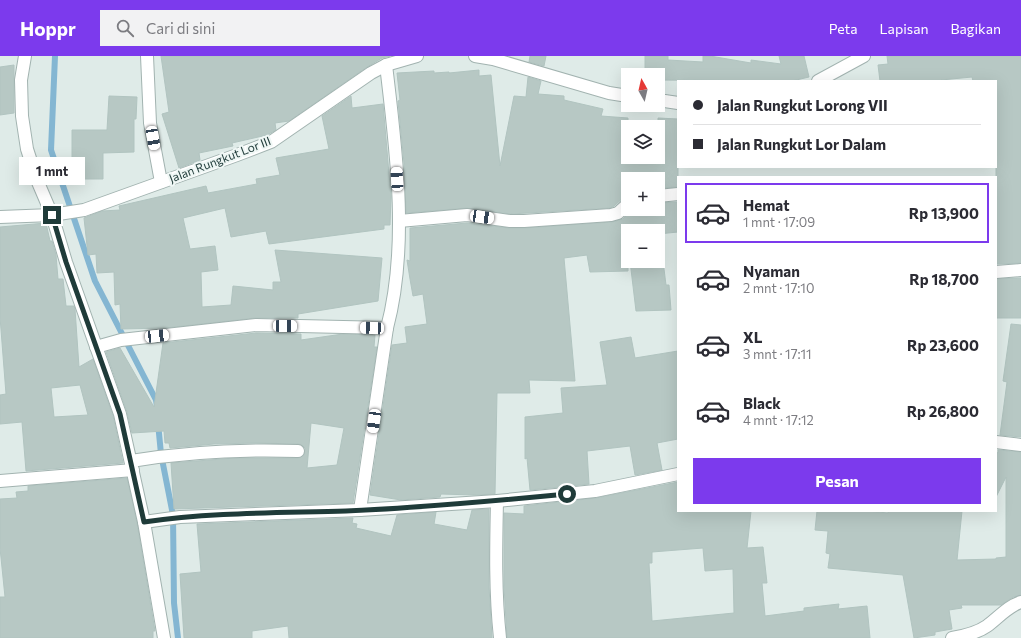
<!DOCTYPE html>
<html lang="id">
<head>
<meta charset="utf-8">
<style>
	body { margin:0; font-family:Commissioner,sans-serif; background:#f2f2f3; color:#2b2b33; height:100vh; display:flex; flex-direction:column; font-size:15px; white-space:nowrap }
	* { box-sizing:border-box; margin:0 }
	p { font-size:13px; color:#7c7c81 }
	.icon { flex:none; width:22px; height:22px; fill:none; stroke:currentColor; stroke-width:2; stroke-linecap:round; stroke-linejoin:round }
	.map { position:relative; flex:1; overflow:hidden }
	.side { position:absolute; left:677px; top:120px; width:320px; height:336px; display:flex; flex-direction:column; background:#fff; border-radius:0px; box-shadow:0 4px 16px #0002 }
	.side>* { flex:none }
	.banner { position:absolute; left:677px; top:24px; width:320px; height:88px; border-radius:0px; box-shadow:0 4px 16px #0002; display:grid; align-content:center; height:88px; padding:0 16px; background:#fff }
	.needle { width:26px; rotate:352deg }
	.buttons { position:absolute; left:621px; top:12px; display:grid; gap:8px }
	.buttons a { display:grid; place-items:center; width:44px; height:44px; border-radius:0px; background:#fff; box-shadow:0 4px 16px #0002; font-size:20px }
	.end { position:absolute; width:18px; height:18px; margin:-9px; border:5px solid #1f3b39; background:#fff; box-shadow:0 0 0 2px #fff }
	.from { border-radius:50% }
	.bubble { position:absolute; height:28px; border-radius:0px; background:#fff; box-shadow:0 4px 16px #0002; font-size:13px; font-weight:700; line-height:28px; text-align:center }
	.car { position:absolute; width:12px; height:24px; margin:-12px -6px; border-radius:5px; box-shadow:0 0 3px 1px #0007; background:linear-gradient(#fff 24%,#345 0 40%,#fff 0 76%,#345 0 86%,#fff 0) }
	.banner b { display:flex; align-items:center; gap:14px; height:38px; font-size:15px }
	.banner b+b { border-top:1px solid #e1e1e2 }
	.banner i { width:10px; height:10px; background:#2b2b33 }
	ul { padding:7px 0 0; list-style:none }
	li { display:flex; align-items:center; gap:12px; height:60px; margin:0 8px 6px; padding:0 8px; border:2px solid transparent; border-radius:0px }
	li div { flex:1 }
	li b { display:block; font-size:15px }
	li em { font-style:normal; font-weight:700 }
	li.current { border-color:#7c3aed }
	li>.icon { width:36px; height:36px; stroke-width:1.5 }
	.cta { display:flex; gap:8px; margin-top:auto; padding:8px 16px }
	.cta a { flex:1; height:46px; border-radius:0px; background:#7c3aed; color:#fff; font-size:16px; font-weight:700; line-height:46px; text-align:center }
	header { display:flex; align-items:center; gap:24px; box-sizing:border-box; height:56px; padding:0 20px; background:#7c3aed; color:#fff }
	header strong { font-size:19px }
	nav { display:flex; gap:22px; margin-inline-start:auto; font-size:14px }
	.search { width:280px; height:36px; background:#f2f2f3; display:flex; align-items:center; gap:10px; box-sizing:border-box; padding:0 14px; border-radius:0px; color:#7c7c81; font-size:15px }
	.map>svg:first-child { display:block }
	.lines { fill:none; stroke-linecap:round; stroke-linejoin:round }
	.stream { stroke:#84b6d2; stroke-width:6 }
	.building { fill:#b7c8c4; stroke:#b1c4c0; fill-rule:evenodd }
	.street-casing { stroke:#a2b3b0; stroke-width:14 }
	.street { stroke:#fff; stroke-width:12 }
	.route { stroke:#1f3b39; stroke-width:5 }
	.labels { text-anchor:middle; stroke-width:4; stroke-linejoin:round; paint-order:stroke }
	.street-label { font-size:12px; fill:#1f3b39; stroke:#eff7f5 }
</style>
</head>
<body>
<header>
<strong>Hoppr</strong>
<div class="search"><svg class="icon" aria-label="search" viewBox="0 0 24 24"><circle cx="10" cy="10" r="6"/><path d="M15 15l6 6"/></svg>Cari di sini</div>
<nav><a>Peta</a><a>Lapisan</a><a>Bagikan</a></nav>
</header>
<div class="map">
<svg width="1021" height="582" viewBox="0 0 1021 582">
	<rect width="100%" height="100%" fill="#dfebe8"/>
	<g class="lines">
		<g class="stream">
			<polyline points="55,0 51,94 95,225 156,344 157,350"/>
			<polyline points="158,367 161,398 173,459 174,547 178,582"/>
		</g>
	</g>
	<g class="building">
		<polygon points="161,0 390,0 382,2 367,11 289,65 275,67 276,74 267,79 232,87 233,90 199,97 200,104 179,112 162,58 169,56"/>
		<polygon points="530,0 546,0 544,10 529,6"/>
		<polygon points="645,0 668,0 668,4 703,6 703,0 710,0 751,7 751,4 781,8 779,0 804,0 809,21 792,25 658,24 658,19 645,19"/>
		<polygon points="887,0 1021,0 1021,207 996,208 996,25 973,25 972,21 941,24 941,25 880,25 878,9 888,8"/>
		<polygon points="14,9 14,57 0,59 0,11"/>
		<polygon points="479,14 479,20 491,19 500,110 514,40 526,41 528,21 541,25 538,38 564,40 564,44 603,53 601,60 628,62 628,102 658,101 658,62 678,63 678,131 658,132 658,123 628,123 628,141 623,142 614,150 610,152 511,158 467,152 406,157 404,107 398,45 400,44 397,17 434,15 434,17 449,16 449,17"/>
		<polygon points="109,40 137,41 136,63 134,63 134,96 103,97 103,123 72,123 72,74 107,74"/>
		<polygon points="351,40 352,52 383,48 391,141 390,169 384,169 384,173 269,188 266,175 231,181 225,152 183,162 190,193 215,190 218,214 201,216 202,251 231,249 233,230 273,234 273,226 281,226 275,194 382,202 378,245 298,258 298,262 255,262 165,272 121,273 120,248 115,249 114,216 97,217 96,198 88,199 84,162 102,155 120,154 119,150 206,130 208,137 257,128 256,123 280,119 276,102 329,93 322,60"/>
		<polygon points="678,146 678,176 658,178 658,175 628,175 628,215 590,216 587,199 564,202 575,325 529,324 530,337 497,337 495,438 474,439 441,438 440,441 401,444 370,439 392,289 407,287 405,271 427,268 423,238 413,240 410,223 407,204 410,205 410,172 467,167 509,172 524,172 612,166 623,163 633,153 658,153 658,147"/>
		<path d="M46,167l4,18h2l4,14 2,24h5l3,27h8l1,3 4,58 14,-8 20,57 10,47 -97,8 -4,-49 -22,2v-29l6,-1 -6,-77v-90zM80,329l8,30 -34,2 -3,-29z"/>
		<polygon points="630,205 663,205 666,229 669,229 671,254 636,255"/>
		<polygon points="1021,222 1021,262 996,262 996,223"/>
		<polygon points="1011,268 1021,269 1021,381 1000,379 1007,326 1003,325"/>
		<path d="M256,277l45,1v6l42,-6 32,1 -1,12h3l-24,156 -179,6 -3,-46 64,-5h63l6,-3 1,-7 -3,-3 -4,-1 -42,-1 -42,1 -44,4 -1,-5h-4l-1,-12 -32,2 -5,-21 -21,-60 14,-4 34,59 9,-64zM311,367l33,5 -7,37 -30,3z"/>
		<polygon points="631,281 635,302 678,295 678,383 657,387 662,414 635,419 630,390 587,395 589,428 530,434 527,402 525,403 525,361 563,357 561,332 607,329 600,286"/>
		<polygon points="998,394 1021,396 1021,539 1013,541 1001,549 961,549 962,552 949,554 952,573 935,576 935,579 914,582 903,519 828,512 830,498 826,497 828,475 815,474 817,455 868,455 888,457 888,455 962,455 957,504 996,503 996,502 1006,501 1006,421 996,441 996,396 998,397"/>
		<polygon points="127,422 137,467 155,575 153,575 153,582 0,582 0,541 5,541 0,492 0,443 17,442 16,436 28,435 28,430"/>
		<path d="M678,426v29h73l-4,37 16,-1 4,36h-5l3,33 39,-5v-3l35,-4 -1,5 29,-3 3,32h-363l-3,-52v-73l20,1v-8l72,-8zM703,492l2,23 28,-2 1,44 -82,8 -3,-58h3v-11z"/>
		<polygon points="489,453 489,531 492,582 289,582 288,570 252,575 252,582 184,582 180,518 201,516 197,468 353,462 352,467 357,468 356,472 391,480 397,459 436,456 434,468 467,474 472,454"/>
	</g>
	<g class="lines">
		<g class="street-casing">
			<g id="street">
				<polyline points="25,0 21,24 22,60 27,93 37,124 52,159 66,206 120,358 144,466 164,582"/>
				<polyline points="147,0 150,67 161,126"/>
				<polyline points="475,0 493,3 609,37 628,40"/>
				<polyline points="818,25 864,0"/>
				<polyline points="658,44 678,47"/>
				<polyline points="658,140 678,138"/>
				<polyline points="0,161 52,159 84,154 237,99 271,86 371,17 386,9 417,0"/>
				<polyline points="399,165 467,159 510,165 524,165 611,159 618,157 628,148"/>
				<polyline points="996,216 1021,214"/>
				<polyline points="96,291 121,284 256,269 387,272"/>
				<polyline points="996,386 1021,389"/>
				<path d="M131,405c55,-9 111,-12 167,-10"/>
				<polyline points="0,425 133,414"/>
				<path d="M497,445c-1,46 -2,91 3,137"/>
				<path d="M360,454l27,-182c22,-83 9,-179 -1,-263"/>
				<polyline points="144,466 180,461 360,454 497,445 595,435 678,418"/>
				<path d="M952,582c12,-2 25,-5 35,-12 11,-8 21,-20 34,-24"/>
			</g>
		</g>
		<use href="#street" class="street"/>
	</g>
	<g class="lines">
		<path class="route" d="M52,159l14,47 54,152 24,108c67,-10 135,-9 202,-11 74,-3 148,-10 221,-17"/>
	</g>
	<g class="labels">
		<g class="street-label">
			<text transform="translate(220 104) rotate(-21)" y="4">Jalan Rungkut Lor III</text>
		</g>
	</g>
</svg>
<div class="buttons">
<a><svg class="needle" viewBox="-14 -14 28 28"><path d="M0-13l5 13h-10z" fill="#e53935"/><path d="M0 13l5-13h-10z" fill="#7c7c81"/></svg></a>
<a><svg class="icon" aria-label="layers" viewBox="0 0 24 24"><path d="M12 4l9 5-9 5-9-5zM3 14l9 5 9-5"/></svg></a>
<a>+</a>
<a>−</a>
</div>
<i class="end from" style="left:567px;top:438px"></i>
<i class="end" style="left:52px;top:159px"></i>
<div class="bubble" style="left:19px;top:101px;width:66px">1 mnt</div>
<i class="car" style="left:153px;top:82px;rotate:170deg"></i>
<i class="car" style="left:397px;top:123px;rotate:357deg"></i>
<i class="car" style="left:482px;top:161px;rotate:98deg"></i>
<i class="car" style="left:285px;top:270px;rotate:91deg"></i>
<i class="car" style="left:372px;top:272px;rotate:272deg"></i>
<i class="car" style="left:157px;top:280px;rotate:84deg"></i>
<i class="car" style="left:374px;top:365px;rotate:188deg"></i>
<div class="banner">
<b><i class="from"></i>Jalan Rungkut Lorong VII</b>
<b><i></i>Jalan Rungkut Lor Dalam</b>
</div>
<section class="side">
<ul>
<li class="current"><svg class="icon" aria-label="car" viewBox="0 0 24 24"><path d="M5 17H2v-5l4-1 3-4h7l3 4 3 1v5h-3M9 17h6M6 11h13"/><circle cx="7" cy="17" r="2"/><circle cx="17" cy="17" r="2"/></svg><div><b>Hemat</b><p>1 mnt · 17:09</p></div><em>Rp 13,900</em></li>
<li><svg class="icon" aria-label="car" viewBox="0 0 24 24"><path d="M5 17H2v-5l4-1 3-4h7l3 4 3 1v5h-3M9 17h6M6 11h13"/><circle cx="7" cy="17" r="2"/><circle cx="17" cy="17" r="2"/></svg><div><b>Nyaman</b><p>2 mnt · 17:10</p></div><em>Rp 18,700</em></li>
<li><svg class="icon" aria-label="car" viewBox="0 0 24 24"><path d="M5 17H2v-5l4-1 3-4h7l3 4 3 1v5h-3M9 17h6M6 11h13"/><circle cx="7" cy="17" r="2"/><circle cx="17" cy="17" r="2"/></svg><div><b>XL</b><p>3 mnt · 17:11</p></div><em>Rp 23,600</em></li>
<li><svg class="icon" aria-label="car" viewBox="0 0 24 24"><path d="M5 17H2v-5l4-1 3-4h7l3 4 3 1v5h-3M9 17h6M6 11h13"/><circle cx="7" cy="17" r="2"/><circle cx="17" cy="17" r="2"/></svg><div><b>Black</b><p>4 mnt · 17:12</p></div><em>Rp 26,800</em></li>
</ul>
<div class="cta"><a>Pesan</a></div>
</section>
</div>
</body>
</html>
